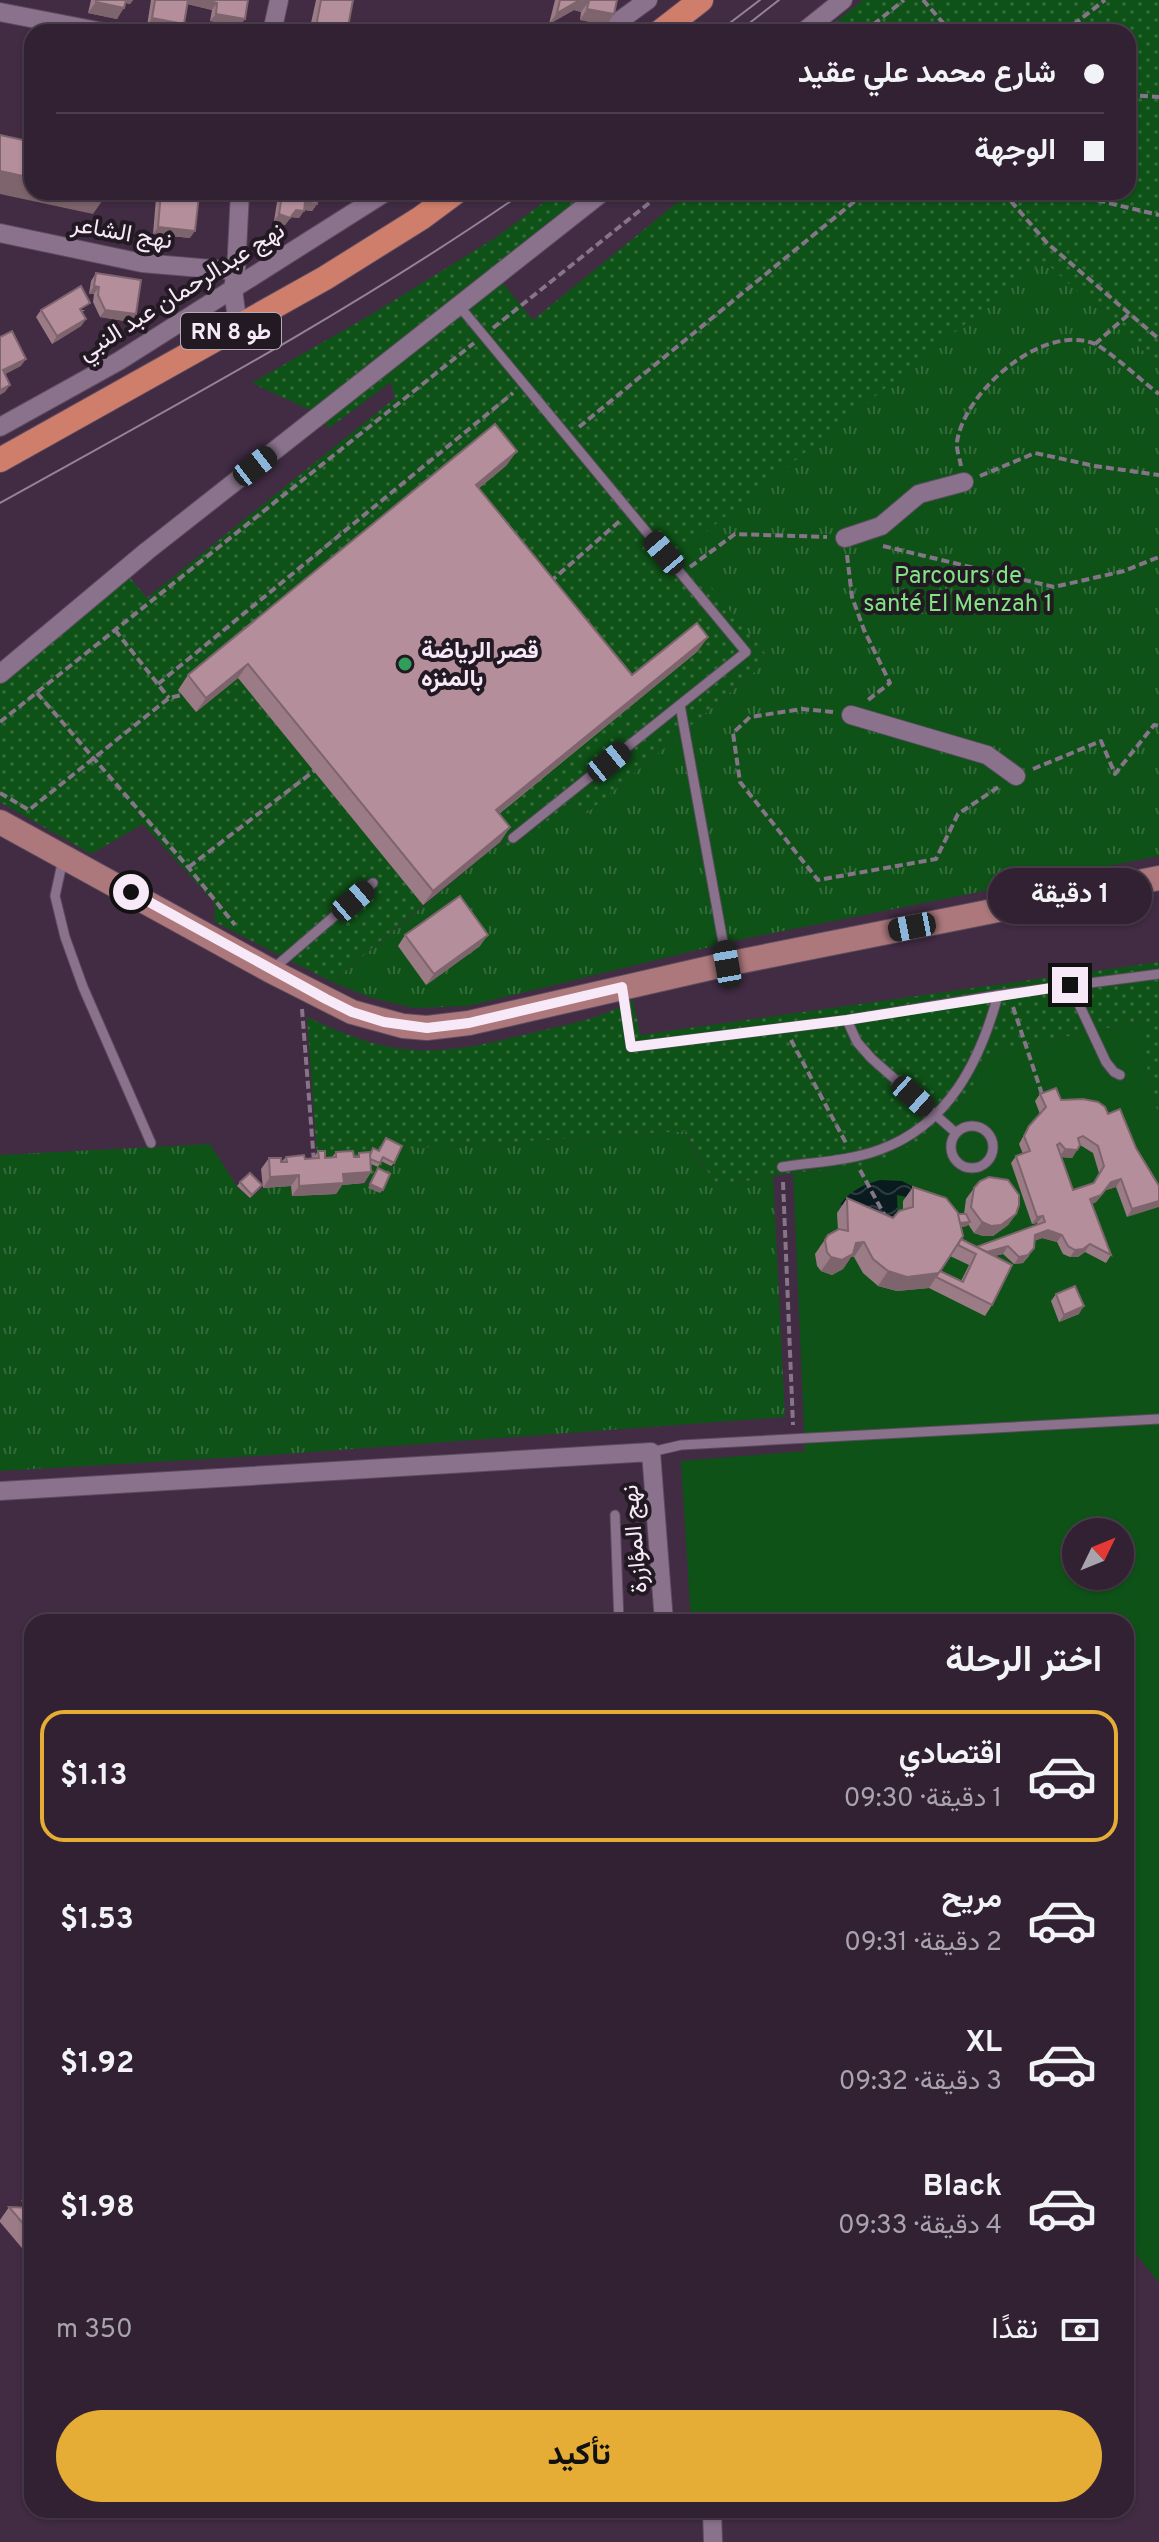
<!DOCTYPE html>
<html lang="ar">
<head>
<meta charset="utf-8">
<style>
	body { margin:0; font-family:Overpass,Vazirmatn,sans-serif; background:#3d2e3e; color:#f1f3f6; direction:rtl; height:100vh; display:flex; flex-direction:column; font-size:30px; white-space:nowrap }
	* { box-sizing:border-box; margin:0 }
	p { font-size:26px; color:#a8a3ac }
	.icon { flex:none; width:44px; height:44px; fill:none; stroke:currentColor; stroke-width:2; stroke-linecap:round; stroke-linejoin:round }
	.map { position:relative; flex:1; overflow:hidden; direction:ltr }
	.panel { position:absolute; left:24px; top:1614px; width:1110px; height:904px; display:flex; flex-direction:column; background:#312132; border-radius:24px; box-shadow:0 2px 6px #0004,0 0 0 2px #4c3e4d; direction:rtl }
	.panel>* { flex:none }
	.banner { position:absolute; left:24px; top:24px; width:1112px; height:176px; border-radius:24px; box-shadow:0 2px 6px #0004,0 0 0 2px #4c3e4d; direction:rtl; display:grid; align-content:center; height:176px; padding:0 32px; background:#312132 }
	.needle { width:52px; rotate:47deg }
	.fabs { position:absolute; left:1062px; top:1518px; display:grid; gap:16px }
	.fabs a { display:grid; place-items:center; width:72px; height:72px; border-radius:50%; background:#312132; box-shadow:0 2px 6px #0004,0 0 0 2px #4c3e4d; font-size:40px }
	.end { position:absolute; width:36px; height:36px; margin:-18px; border:10px solid #f7e9f8; background:#111; box-shadow:0 0 0 4px #111 }
	.from { border-radius:50% }
	.bubble { position:absolute; height:56px; border-radius:28px; background:#312132; box-shadow:0 2px 6px #0004,0 0 0 2px #4c3e4d; font-size:26px; font-weight:700; line-height:56px; text-align:center; direction:rtl }
	.car { position:absolute; width:24px; height:48px; margin:-24px -12px; border-radius:10px; box-shadow:0 0 6px 2px #0007; background:linear-gradient(#222 24%,#8ab4d8 0 40%,#222 0 76%,#8ab4d8 0 86%,#222 0) }
	.banner b { display:flex; align-items:center; gap:28px; height:76px; font-size:30px }
	.banner b+b { border-top:2px solid #4c3e4d }
	.banner i { width:20px; height:20px; background:#f1f3f6 }
	ul { padding:0; list-style:none }
	li { display:flex; align-items:center; gap:24px; height:132px; margin:0 16px 12px; padding:0 16px; border:4px solid transparent; border-radius:24px }
	li div { flex:1 }
	li b { display:block; font-size:30px }
	li em { font-style:normal; font-weight:700 }
	li.active { border-color:#e5ad36 }
	li>.icon { width:72px; height:72px; stroke-width:1.5 }
	h2 { padding:0 32px; font-size:36px; line-height:96px }
	.pay { display:flex; align-items:center; gap:20px; height:88px; padding:0 32px; font-size:30px }
	.pay p { margin-inline-start:auto }
	.button { display:flex; gap:16px; margin-top:auto; padding:16px 32px }
	.button a { flex:1; height:92px; border-radius:48px; background:#e5ad36; color:#111; font-size:32px; font-weight:700; line-height:92px; text-align:center }
	.map>svg:first-child { display:block }
	.grass { fill:url(#grass-tufts) }
	.park { fill:url(#park-dots) }
	.pitch { fill:#0f5218; fill-rule:evenodd }
	.water { fill:url(#water-waves) }
	.lines { fill:none; stroke-linecap:round; stroke-linejoin:round }
	.lane-casing { stroke:#5d4b5f; stroke-width:11 }
	.street-casing { stroke:#5d4b5f; stroke-width:20 }
	.secondary-casing { stroke:#5d4b5f; stroke-width:26 }
	.primary-casing { stroke:#5d4b5f; stroke-width:26 }
	.path { stroke:#867488; stroke-width:4; stroke-dasharray:8 4; stroke-linecap:butt }
	.lane { stroke:#8a728d; stroke-width:9 }
	.street { stroke:#8a728d; stroke-width:18 }
	.secondary { stroke:#ac787c; stroke-width:24 }
	.primary { stroke:#ce7e6b; stroke-width:24 }
	.tram { stroke:#948396; stroke-width:2 }
	.wall { fill:#9b7b85; fill-rule:evenodd }
	.shaded-wall { fill:#7e646c }
	.building { fill:#b48f9b; stroke:#7e646c; stroke-width:2; fill-rule:evenodd }
	.route { stroke:#f7e9f8; stroke-width:10 }
	.leisure-dot { fill:#2e9e5b; stroke:#221923; stroke-width:3 }
	.labels { text-anchor:middle; stroke-width:8; stroke-linejoin:round; paint-order:stroke }
	.shield { fill:#221923; stroke:#b7abb8; stroke-width:2 }
	.shield-label { font-size:22px; font-weight:bold; fill:#f7e9f8 }
	.street-label { font-size:24px; fill:#f7e9f8; stroke:#221923 }
	.park-label { font-size:24px; fill:#82e385; stroke:#221923 }
	.poi-label { font-size:24px; font-weight:bold; fill:#f7e9f8; stroke:#221923; text-anchor:start }
</style>
</head>
<body>
<div class="map">
<svg width="1159" height="2542" viewBox="0 0 1159 2542">
	<defs>
		<pattern id="grass-tufts" width="24" height="20" patternUnits="userSpaceOnUse" patternTransform="scale(2)"><rect width="24" height="20" fill="#0f5218"/><path d="M3 7l-1-3M5 7V3M7 7l1-3M15 17l-1-3M17 17v-4M19 17l1-3" fill="none" stroke="#336b3a"/></pattern>
		<pattern id="park-dots" width="8" height="8" patternUnits="userSpaceOnUse" patternTransform="scale(2)"><rect width="8" height="8" fill="#0f5218"/><path d="M2 2h.1M6 6h.1" fill="none" stroke="#336b3a" stroke-width="1.8" stroke-linecap="round"/></pattern>
		<pattern id="water-waves" width="16" height="10" patternUnits="userSpaceOnUse" patternTransform="scale(2)"><rect width="16" height="10" fill="#091b1f"/><path d="M0 5q4-4 8 0t8 0" fill="none" stroke="#2e3c40"/></pattern>
	</defs>
	<rect width="100%" height="100%" fill="#412c43"/>
	<g class="grass">
		<polygon points="1044,260 1159,365 1159,856 738,940 468,1006 414,1008 369,997 332,982 500,842 510,851 567,805 581,818 770,659 680,552"/>
		<path d="M687,1131c3,22 19,38 32,55l54,-10 12,241 -514,38 -271,16v-316l210,-11 27,42 13,12 13,-10 28,-2 1,10 44,-11 34,-2 17,-6 13,-28z"/>
	</g>
	<g class="park">
		<polygon points="863,0 1159,0 1159,365 1044,261 681,552 770,659 581,818 567,805 510,852 486,824 622,689 466,499 178,689 196,712 238,678 423,905 332,982 215,922 214,902 143,824 91,854 0,802 0,665 119,565 147,598 395,398 391,382 329,428 312,411 252,383 372,314 495,238 558,192 586,192 492,270 533,320 690,192 1128,192 1128,32 823,32"/>
		<path d="M1159,962v157l-11,-44 -7,-54 -151,32c-23,55 -70,99 -130,113 -21,6 -45,4 -67,7 -25,3 -49,9 -74,13 -13,-17 -28,-34 -32,-55l-287,18 -19,12 10,5 -4,11 -23,6 -2,-20 -44,6 -11,-152c95,46 134,38 233,14 36,-9 62,-12 93,-32l7,36z"/>
	</g>
	<path class="pitch" d="M1142,1021l6,54 11,44v1164l-33,-42v-619h-435l-10,-161 124,-10 -12,-278c22,-2 46,-1 67,-7 60,-14 107,-58 130,-113zM1076,1532h44v44h-44z"/>
	<path class="water" d="M880,1180l22,1 23,12 -9,6 -19,-4 1,22 -17,9 -42,-19c9,-16 24,-22 41,-27z"/>
	<g class="lines">
		<g class="lane-casing">
			<g id="lane">
				<polyline points="592,32 595,23"/>
				<polyline points="460,307 746,652 513,838"/>
				<polyline points="680,705 727,964"/>
				<polyline points="63,859 55,896 65,937 83,987 151,1143"/>
				<polyline points="274,968 373,883"/>
				<polyline points="1070,985 1106,1062 1114,1072 1120,1075"/>
				<polyline points="623,988 631,1047 847,1020 998,995 1159,974"/>
				<polyline points="847,1020 857,1042 871,1058 956,1133"/>
				<circle cx="972" cy="1147" r="21"/>
				<path d="M782,1167c32,-5 67,-6 97,-17 70,-25 101,-89 119,-155"/>
				<polyline points="651,1452 681,1445 1159,1419"/>
				<polyline points="615,1515 619,1622"/>
			</g>
		</g>
		<g class="street-casing">
			<g id="street">
				<polyline points="0,12 103,32"/>
				<polyline points="272,32 279,0"/>
				<polyline points="604,32 648,0"/>
				<polyline points="803,32 843,0"/>
				<polyline points="0,233 142,263 236,271"/>
				<polyline points="238,327 233,289 236,271 240,192"/>
				<polyline points="0,427 119,361 386,192"/>
				<polyline points="845,538 881,526 919,494 964,482"/>
				<polyline points="0,674 147,551 603,192"/>
				<polyline points="851,715 987,755 1016,776"/>
				<polyline points="0,1491 651,1452 664,1622"/>
				<polyline points="712,2510 713,2542"/>
			</g>
		</g>
		<g class="secondary-casing">
			<polyline id="secondary" points="0,822 271,971 352,1012 403,1026 427,1028 469,1023 727,964 1159,878"/>
		</g>
		<g class="primary-casing">
			<g id="primary">
				<polyline points="660,32 701,0"/>
				<polyline points="0,460 325,278 421,218 456,192"/>
			</g>
		</g>
		<g class="path">
			<polyline points="923,0 951,32"/>
			<polyline points="864,32 904,0"/>
			<polyline points="1064,32 1105,0"/>
			<polyline points="1128,95 1159,97"/>
			<polyline points="1003,192 1047,243 1159,339"/>
			<polyline points="1089,192 1096,200 1159,215"/>
			<polyline points="493,328 663,192"/>
			<polyline points="1095,344 1129,314"/>
			<polyline points="579,427 866,192"/>
			<path d="M961,466c-1,-7 -5,-17 -4,-24 7,-50 86,-120 138,-98 15,7 49,39 64,50"/>
			<polyline points="980,476 1035,453 1095,466 1159,475"/>
			<polyline points="883,546 1054,587 1124,571 1159,557"/>
			<polyline points="847,555 852,597 864,630 890,683 868,700"/>
			<polyline points="690,567 735,534 827,537"/>
			<polyline points="550,582 622,519"/>
			<polyline points="115,630 169,698"/>
			<polyline points="158,684 513,393"/>
			<polyline points="37,693 188,867 235,925"/>
			<polyline points="833,712 802,709 750,717 733,733 740,782 818,880 936,859 958,814 1000,786"/>
			<polyline points="0,722 474,343"/>
			<polyline points="1033,769 1101,741 1115,774 1154,725 1159,726"/>
			<polyline points="0,793 29,810 169,698 182,695"/>
			<polyline points="189,867 314,771"/>
			<polyline points="1013,1007 1043,1097"/>
			<polyline points="302,1009 314,1162"/>
			<polyline points="791,1040 847,1145"/>
			<polyline points="860,1170 885,1216"/>
			<polyline points="783,1182 793,1425"/>
		</g>
		<use href="#lane" class="lane"/>
		<use href="#street" class="street"/>
		<use href="#secondary" class="secondary"/>
		<use href="#primary" class="primary"/>
		<g class="tram">
			<polyline points="718,32 760,0"/>
			<polyline points="738,32 779,0"/>
			<path d="M0,503c178,-99 357,-195 524,-311"/>
		</g>
	</g>
	<g class="wall">
		<polygon points="91,0 133,0 130,4 125,3 117,19 88,13"/>
		<polygon points="151,0 248,0 240,26 210,21 212,10 187,4 179,31 147,26"/>
		<polygon points="316,0 353,0 347,32 309,32"/>
		<polygon points="555,0 617,0 607,25 580,20 581,12 574,10 549,24"/>
		<polygon points="161,192 173,192 190,238 153,234 156,198"/>
		<polygon points="274,192 319,192 317,204 312,211 304,210 299,218 291,217 285,225 274,221 277,202 273,202"/>
		<polygon points="96,273 136,314 131,322 100,317 93,302 94,294 89,294 91,281"/>
		<polygon points="41,310 85,310 82,312 86,319 81,326 52,344 36,317"/>
		<polygon points="507,465 479,488 632,675 698,651 499,814 510,827 500,842 423,905 238,678 196,712 178,690 188,675"/>
		<polygon points="405,935 480,946 426,985 398,946"/>
		<path d="M1040,1094l68,20 28,34 23,38 -32,31 -11,-30 -10,3 -10,12 -4,2 19,51 -5,8 -21,-11 -7,5h-8l-7,-3 -6,-12 -15,-4 -8,3 -5,15 -6,7 -9,1 -11,-10 -9,2 -2,49 -7,11 -56,-28 -32,3 -19,-5 -15,-13 -9,-16h-3l-8,12 -11,6 -11,-4 -4,-5 -2,-12 13,-19 10,-5 -1,-17 10,-15 46,20 10,-8v-9l10,-14 45,27h6l2,-15 8,-11 42,26 -8,11 -15,11h-10l-9,-3 -6,-9 -1,2 -6,1v12l15,8 62,-22 -1,-2 -5,1 -21,-61 5,-7 7,-2 -4,-10 10,-18 11,-12 -5,-13zM1080,1145l13,8 6,20 -6,10 -20,7 -12,-33 11,1zM950,1256l19,9 -8,16 -21,-10z"/>
		<polygon points="386,1138 394,1163 391,1166 381,1161 378,1167 371,1164 371,1172 364,1183 342,1185 336,1194 292,1196 291,1186 263,1188 261,1169 269,1158 281,1162 286,1157 305,1159 313,1159 318,1151 325,1158 332,1157 336,1152 357,1157 359,1153 370,1154 373,1148 378,1151"/>
		<polygon points="240,1182 259,1189 250,1198 237,1186"/>
		<polygon points="1056,1294 1079,1314 1059,1322 1051,1301"/>
		<polygon points="32,2156 32,2203 21,2201 28,2192"/>
		<polygon points="9,2207 32,2208 32,2260 0,2222 0,2220"/>
	</g>
	<g class="shaded-wall">
		<polygon points="121,0 133,0 130,4 120,1"/>
		<polygon points="186,0 206,0 217,3 212,10 184,3"/>
		<polygon points="580,0 589,1 581,12 574,10 549,24 557,13"/>
		<polygon points="96,2 124,8 117,19 88,13"/>
		<polygon points="587,9 614,14 607,25 580,20"/>
		<polygon points="216,14 245,19 240,26 210,21"/>
		<polygon points="152,18 184,24 179,31 147,26"/>
		<polygon points="0,171 32,178 32,192 98,192 107,194 93,214 0,194"/>
		<polygon points="278,195 282,195 277,202 273,202"/>
		<polygon points="305,202 317,204 312,211 300,209"/>
		<polygon points="296,210 304,211 299,218 291,217"/>
		<polygon points="279,214 290,218 285,225 274,221"/>
		<polygon points="158,227 195,231 190,238 153,234"/>
		<polygon points="94,286 99,287 94,294 89,294"/>
		<polygon points="105,310 136,314 131,322 100,317"/>
		<polygon points="86,319 81,326 52,344 57,336"/>
		<polygon points="26,359 21,366 0,377 3,370"/>
		<polygon points="10,385 5,392 0,395 0,390"/>
		<polygon points="517,451 507,465 466,499 476,485"/>
		<polygon points="708,637 698,651 486,824 496,810"/>
		<polygon points="248,664 238,678 196,712 206,698"/>
		<polygon points="510,827 500,842 423,905 433,891"/>
		<polygon points="488,935 480,946 426,985 434,974"/>
		<polygon points="1065,1149 1077,1150 1072,1158 1059,1157"/>
		<polygon points="371,1172 364,1183 342,1185 336,1194 292,1196 299,1186 343,1174"/>
		<polygon points="299,1175 291,1186 263,1188 270,1177"/>
		<polygon points="1121,1179 1116,1187 1106,1190 1096,1202 1085,1206 1090,1199 1111,1182"/>
		<polygon points="370,1184 383,1190 380,1193 368,1188"/>
		<polygon points="1159,1201 1159,1207 1127,1217 1132,1209"/>
		<polygon points="1016,1214 1008,1225 993,1236 983,1236 974,1233 982,1222"/>
		<polygon points="1043,1216 1037,1223 1032,1224 1037,1217"/>
		<polygon points="970,1222 967,1226 948,1228 950,1224"/>
		<polygon points="1048,1230 1062,1235 1057,1242 1042,1238 1030,1242 1035,1235"/>
		<polygon points="864,1242 854,1257 851,1257 843,1269 832,1275 821,1271 831,1257 856,1243"/>
		<polygon points="1090,1244 1085,1252 1078,1257 1070,1257 1075,1250"/>
		<polygon points="1008,1246 1003,1254 976,1261 981,1254"/>
		<polygon points="1034,1248 1023,1263 1014,1264 1019,1257"/>
		<polygon points="888,1271 939,1273 929,1288 897,1291 878,1286"/>
		<polygon points="1084,1306 1079,1314 1059,1322 1064,1315"/>
		<polygon points="31,2187 32,2203 21,2201"/>
	</g>
	<g class="building">
		<polygon points="96,0 126,0 124,8 96,2"/>
		<polygon points="155,0 188,0 184,24 152,18"/>
		<polygon points="206,0 248,0 245,19 216,14 217,3"/>
		<polygon points="321,0 353,0 347,32 315,32"/>
		<polygon points="560,0 580,0 557,13"/>
		<polygon points="584,0 617,0 614,14 587,9 589,1"/>
		<polygon points="0,135 32,142 32,178 0,171"/>
		<polygon points="161,192 199,195 195,231 158,227"/>
		<polygon points="278,192 319,192 317,204 305,202 304,211 296,210 290,218 279,214 282,195 278,195"/>
		<polygon points="96,273 141,280 136,314 105,310 98,295 99,287 94,286"/>
		<polygon points="81,286 90,303 80,309 86,319 57,336 41,310"/>
		<polygon points="12,331 26,359 3,370 10,385 0,390 0,337"/>
		<polygon points="495,424 517,451 476,485 632,675 697,623 708,637 496,810 510,827 433,891 248,664 206,698 188,675"/>
		<polygon points="460,896 488,935 434,974 405,935"/>
		<path d="M1056,1088l5,12 22,-1 15,3 7,5 3,7 12,-5 16,39 23,38v15l-27,8 -11,-30 -10,3 -10,13 -11,4 21,56 -21,-11 -7,5 -8,1 -7,-4 -6,-11 -14,-5 -13,5 -1,13 -6,7 -9,2 -11,-11 -21,6 -11,-5 69,-25 -2,-6 -6,1 -21,-61 14,-5 -6,-15 5,-10 17,-19 -6,-13zM1083,1136l15,10 6,20 -10,17 -21,7 -16,-45 3,-2 5,6 12,1 3,-5 -2,-7z"/>
		<polygon points="386,1138 402,1146 394,1163 383,1157 380,1163 370,1159 370,1155 373,1148 379,1151"/>
		<polygon points="318,1151 325,1151 325,1158 336,1157 336,1152 353,1151 354,1157 359,1157 359,1153 370,1152 371,1172 343,1174 344,1183 299,1186 299,1175 270,1177 269,1158 281,1158 281,1162 287,1162 286,1157 304,1155 305,1159 319,1158"/>
		<polygon points="378,1168 390,1174 383,1190 370,1184"/>
		<polygon points="250,1173 262,1185 252,1195 240,1182"/>
		<polygon points="989,1177 1008,1180 1019,1195 1019,1205 1016,1214 1001,1225 991,1226 982,1222 971,1207 974,1188 980,1181"/>
		<polygon points="913,1187 946,1198 958,1213 963,1236 939,1273 907,1277 888,1271 873,1259 864,1242 856,1243 853,1254 842,1260 831,1257 827,1252 825,1240 828,1235 839,1229 848,1231 847,1198 893,1218 899,1211 913,1207"/>
		<polygon points="958,1214 966,1214 970,1222 960,1223"/>
		<polygon points="961,1239 1012,1265 992,1305 936,1277 940,1271 963,1282 976,1254 958,1245"/>
		<polygon points="1075,1286 1084,1306 1064,1315 1056,1294"/>
		<polygon points="9,2207 32,2208 32,2234"/>
	</g>
	<g class="lines">
		<polyline class="route" points="131,892 326,999 352,1012 384,1022 427,1028 469,1023 622,987 631,1047 847,1020 1070,985"/>
	</g>
	<circle class="leisure-dot" cx="405" cy="664" r="8"/>
	<g class="labels">
		<rect class="shield" x="181" y="313" width="100" height="36" rx="6"/>
		<g class="shield-label">
			<text x="231" y="339">RN 8 طو</text>
		</g>
		<g class="street-label">
			<text transform="translate(122 232) rotate(10)" y="8">نهج الشاعر</text>
			<text transform="translate(181 291) rotate(-32)" y="8">نهج عبدالرحمان عبد النبي</text>
			<text transform="translate(634 1539) rotate(-95)" y="8">نهج المؤازرة</text>
		</g>
		<g class="park-label">
			<text x="958" y="583">Parcours de<tspan x="958" dy="28">santé El Menzah 1</tspan></text>
		</g>
		<g class="poi-label">
			<text x="421" y="658">قصر الرياضة<tspan x="421" dy="28">بالمنزه</tspan></text>
		</g>
	</g>
</svg>
<div class="fabs">
<a><svg class="needle" viewBox="-14 -14 28 28"><path d="M0-13l5 13h-10z" fill="#e53935"/><path d="M0 13l5-13h-10z" fill="#a8a3ac"/></svg></a>
</div>
<i class="end from" style="left:131px;top:892px"></i>
<i class="end" style="left:1070px;top:985px"></i>
<div class="bubble" style="left:988px;top:868px;width:164px">1 دقيقة</div>
<i class="car" style="left:255px;top:466px;rotate:52deg"></i>
<i class="car" style="left:664px;top:553px;rotate:320deg"></i>
<i class="car" style="left:609px;top:762px;rotate:51deg"></i>
<i class="car" style="left:353px;top:901px;rotate:49deg"></i>
<i class="car" style="left:912px;top:927px;rotate:259deg"></i>
<i class="car" style="left:727px;top:964px;rotate:350deg"></i>
<i class="car" style="left:913px;top:1096px;rotate:132deg"></i>
<div class="banner">
<b><i class="from"></i>شارع محمد علي عقيد</b>
<b><i></i>الوجهة</b>
</div>
<section class="panel">
<h2>اختر الرحلة</h2>
<ul>
<li class="active"><svg class="icon" aria-label="car" viewBox="0 0 24 24"><path d="M5 17H2v-5l4-1 3-4h7l3 4 3 1v5h-3M9 17h6M6 11h13"/><circle cx="7" cy="17" r="2"/><circle cx="17" cy="17" r="2"/></svg><div><b>اقتصادي</b><p>1 دقيقة · 09:30</p></div><em>$1.13</em></li>
<li><svg class="icon" aria-label="car" viewBox="0 0 24 24"><path d="M5 17H2v-5l4-1 3-4h7l3 4 3 1v5h-3M9 17h6M6 11h13"/><circle cx="7" cy="17" r="2"/><circle cx="17" cy="17" r="2"/></svg><div><b>مريح</b><p>2 دقيقة · 09:31</p></div><em>$1.53</em></li>
<li><svg class="icon" aria-label="car" viewBox="0 0 24 24"><path d="M5 17H2v-5l4-1 3-4h7l3 4 3 1v5h-3M9 17h6M6 11h13"/><circle cx="7" cy="17" r="2"/><circle cx="17" cy="17" r="2"/></svg><div><b>XL</b><p>3 دقيقة · 09:32</p></div><em>$1.92</em></li>
<li><svg class="icon" aria-label="car" viewBox="0 0 24 24"><path d="M5 17H2v-5l4-1 3-4h7l3 4 3 1v5h-3M9 17h6M6 11h13"/><circle cx="7" cy="17" r="2"/><circle cx="17" cy="17" r="2"/></svg><div><b>Black</b><p>4 دقيقة · 09:33</p></div><em>$1.98</em></li>
</ul>
<div class="pay"><svg class="icon" aria-label="cash" viewBox="0 0 24 24"><path d="M3 7h18v10H3z"/><circle cx="12" cy="12" r="2"/></svg>نقدًا<p>350 m</p></div>
<div class="button"><a>تأكيد</a></div>
</section>
</div>
</body>
</html>
